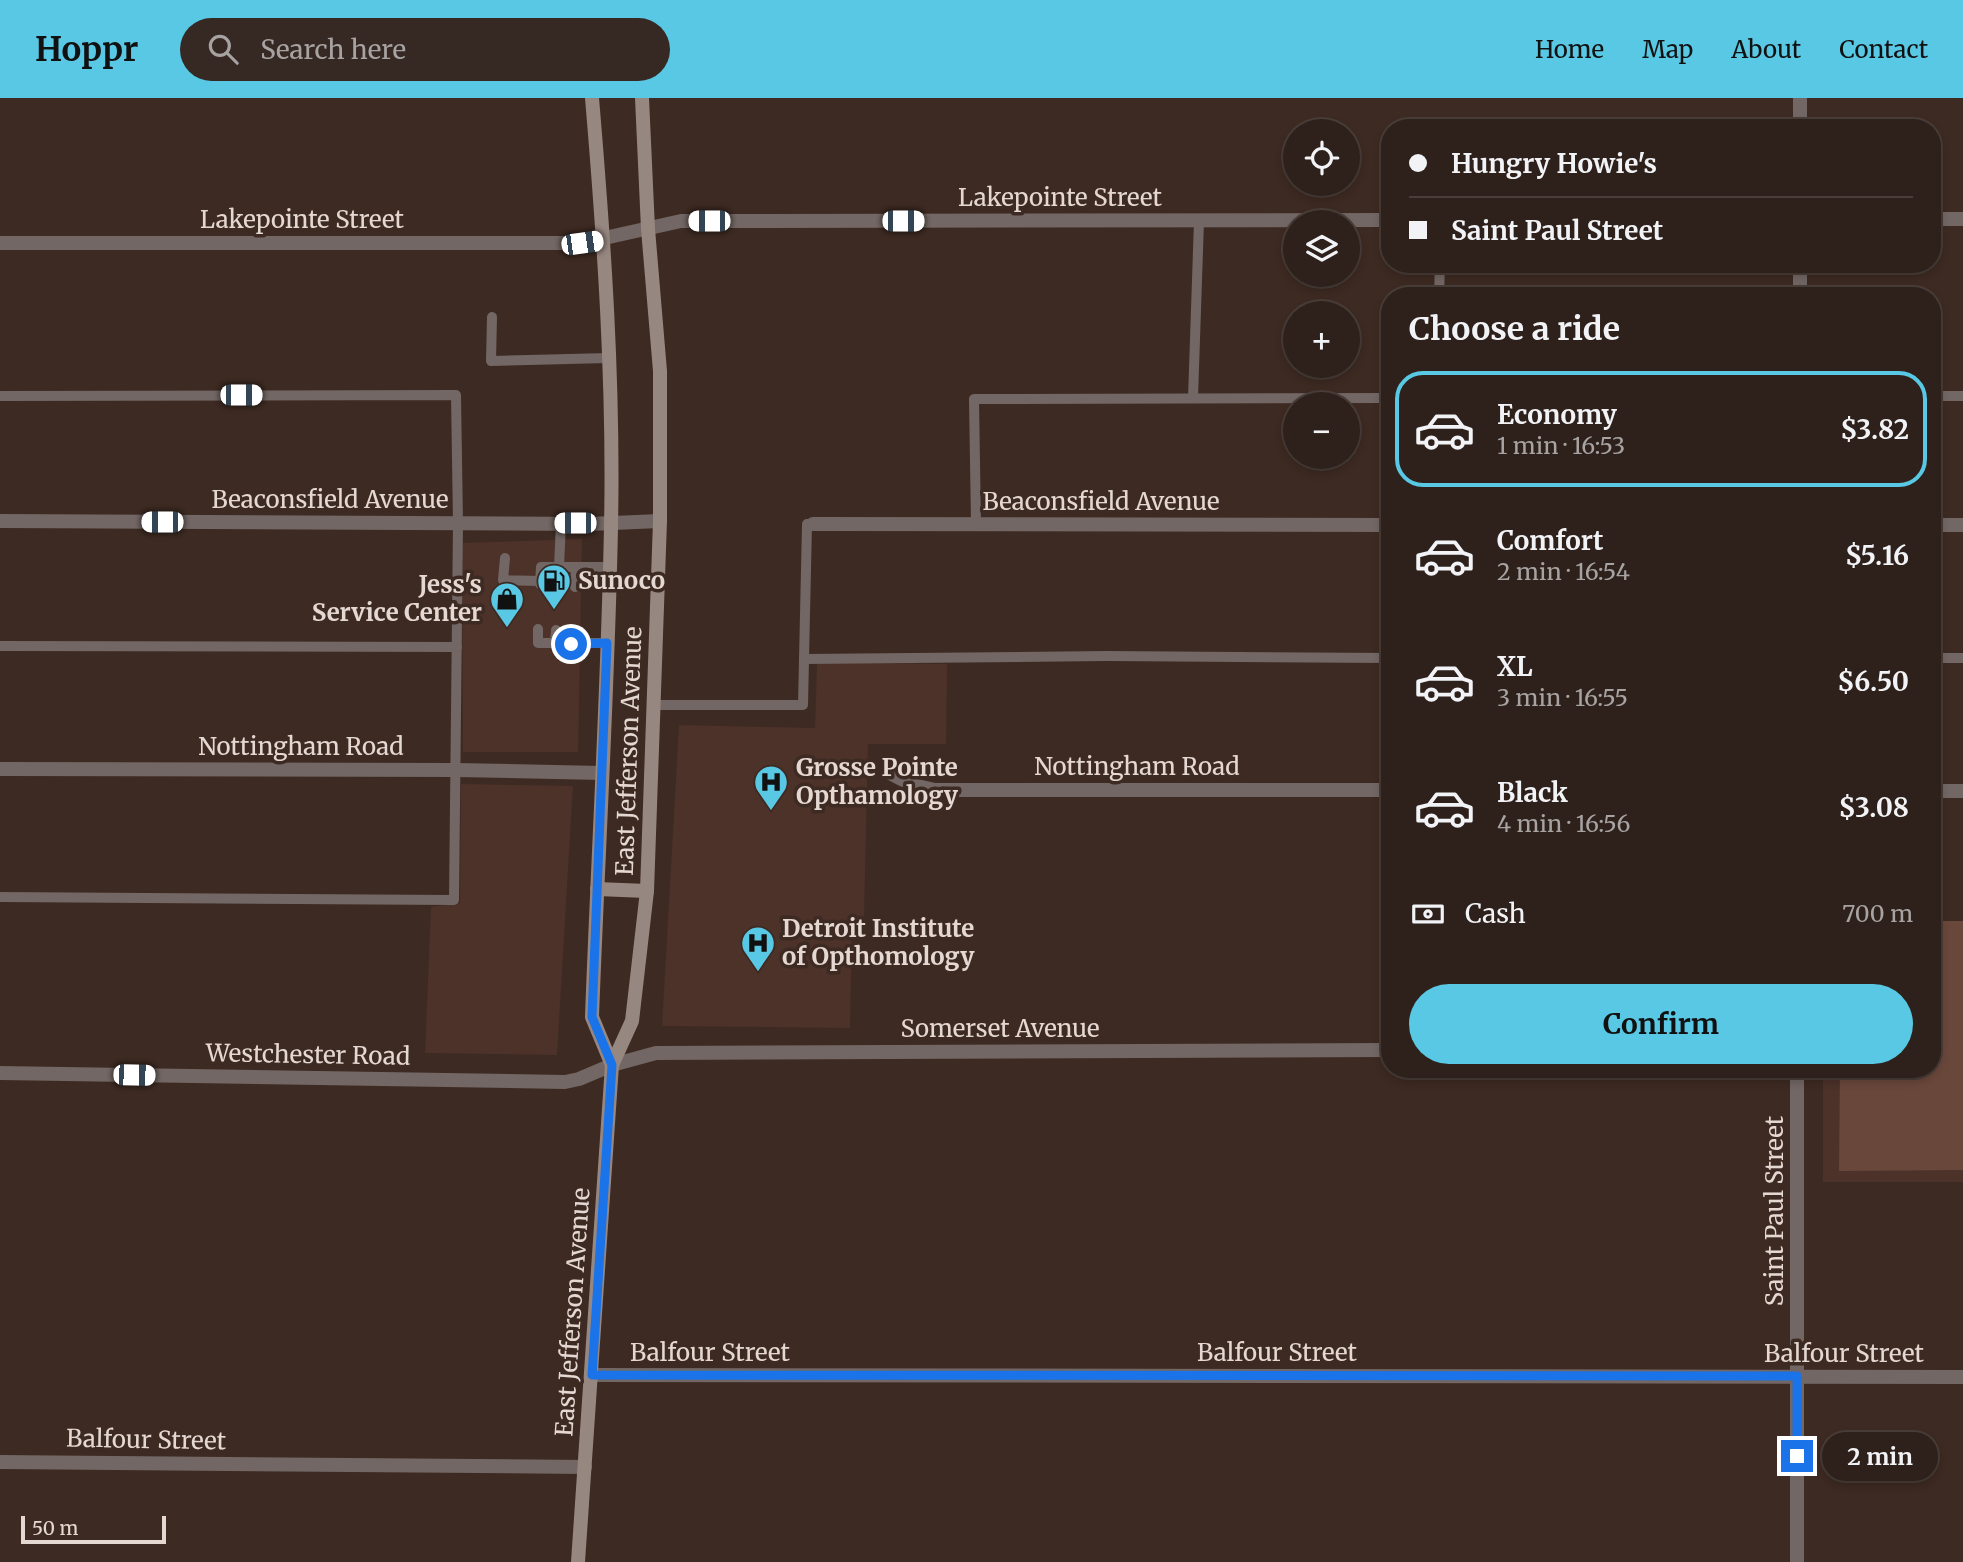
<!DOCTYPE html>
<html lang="en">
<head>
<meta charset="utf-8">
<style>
	body { margin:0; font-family:Merriweather,serif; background:#362823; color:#f1f3f6; height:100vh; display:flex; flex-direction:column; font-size:26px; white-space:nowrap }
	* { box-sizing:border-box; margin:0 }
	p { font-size:23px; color:#a7a3a2 }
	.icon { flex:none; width:38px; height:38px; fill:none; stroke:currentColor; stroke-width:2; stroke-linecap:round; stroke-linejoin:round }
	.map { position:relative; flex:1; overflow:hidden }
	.side { position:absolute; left:1381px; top:189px; width:560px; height:791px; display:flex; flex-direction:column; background:#2e201a; border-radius:28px; box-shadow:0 4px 10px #0003,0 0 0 2px #493e39 }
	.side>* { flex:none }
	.banner { position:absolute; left:1381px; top:21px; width:560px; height:154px; border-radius:28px; box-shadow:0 4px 10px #0003,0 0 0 2px #493e39; display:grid; align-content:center; height:154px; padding:0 28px; background:#2e201a }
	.tools { position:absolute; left:1283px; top:21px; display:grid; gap:14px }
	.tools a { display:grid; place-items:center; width:77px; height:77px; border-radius:50%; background:#2e201a; box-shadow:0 4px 10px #0003,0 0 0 2px #493e39; font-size:35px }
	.scale { position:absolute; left:21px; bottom:18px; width:145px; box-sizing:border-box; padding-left:7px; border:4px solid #e5d8d3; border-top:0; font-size:19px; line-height:24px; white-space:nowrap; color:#e5d8d3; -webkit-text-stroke:5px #3d2a22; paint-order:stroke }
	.end { position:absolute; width:32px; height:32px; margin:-16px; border:9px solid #1a73e8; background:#fff; box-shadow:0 0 0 4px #fff }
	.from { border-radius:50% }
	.bubble { position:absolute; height:49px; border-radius:24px; background:#2e201a; box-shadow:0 4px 10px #0003,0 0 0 2px #493e39; font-size:23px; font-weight:700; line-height:49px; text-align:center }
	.car { position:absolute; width:21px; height:42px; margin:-21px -10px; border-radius:9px; box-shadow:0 0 5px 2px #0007; background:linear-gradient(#fff 24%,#345 0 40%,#fff 0 76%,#345 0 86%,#fff 0) }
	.banner b { display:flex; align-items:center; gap:24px; height:66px; font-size:26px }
	.banner b+b { border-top:2px solid #493e39 }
	.banner i { width:18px; height:18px; background:#f1f3f6 }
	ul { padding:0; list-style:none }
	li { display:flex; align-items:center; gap:21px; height:116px; margin:0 14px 10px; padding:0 14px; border:4px solid transparent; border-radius:28px }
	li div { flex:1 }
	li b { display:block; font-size:26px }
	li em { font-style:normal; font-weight:700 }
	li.current { border-color:#59c8e4 }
	li>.icon { width:63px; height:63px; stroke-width:1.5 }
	h2 { padding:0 28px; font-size:32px; line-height:84px }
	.pay { display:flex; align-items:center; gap:18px; height:77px; padding:0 28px; font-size:26px }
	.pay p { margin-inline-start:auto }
	.cta { display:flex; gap:14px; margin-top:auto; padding:14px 28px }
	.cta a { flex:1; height:80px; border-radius:42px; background:#59c8e4; color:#111; font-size:28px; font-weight:700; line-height:80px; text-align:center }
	header { display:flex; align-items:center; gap:42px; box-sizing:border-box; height:98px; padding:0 35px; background:#59c8e4; color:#111 }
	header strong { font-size:33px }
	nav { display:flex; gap:38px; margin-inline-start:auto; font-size:24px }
	.search { width:490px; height:63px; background:#362823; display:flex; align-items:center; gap:18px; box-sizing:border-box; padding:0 24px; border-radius:38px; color:#a7a3a2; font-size:26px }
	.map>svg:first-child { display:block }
	.built { fill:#4c3229 }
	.green { fill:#6a473b }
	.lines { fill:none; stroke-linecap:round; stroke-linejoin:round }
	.lane { stroke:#726764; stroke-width:10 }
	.street { stroke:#726764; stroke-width:14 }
	.secondary { stroke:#978781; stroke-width:14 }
	.route { stroke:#1a73e8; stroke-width:9 }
	.labels { text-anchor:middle; stroke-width:7; stroke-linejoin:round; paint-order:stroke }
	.street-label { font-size:24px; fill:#e5d8d3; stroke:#3d2a22 }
	.poi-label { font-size:24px; font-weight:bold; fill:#e5d8d3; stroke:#3d2a22; text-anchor:start }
</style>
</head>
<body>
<header>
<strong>Hoppr</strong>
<div class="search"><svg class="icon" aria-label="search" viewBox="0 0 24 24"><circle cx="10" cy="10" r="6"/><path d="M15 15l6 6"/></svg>Search here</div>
<nav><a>Home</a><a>Map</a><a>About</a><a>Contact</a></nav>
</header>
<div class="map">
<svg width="1963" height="1464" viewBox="0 0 1963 1464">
	<rect width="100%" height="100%" fill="#3d2a22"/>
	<g class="built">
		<polygon points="582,441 578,654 463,654 462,445"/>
		<polygon points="817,564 947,566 946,646 868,646 864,820 852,822 850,930 662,928 679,627 815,630"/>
		<polygon points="461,686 573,688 557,957 425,955 431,809 460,805"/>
		<polygon points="1932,823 1963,823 1963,1084 1823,1084 1823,971 1932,971"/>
	</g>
	<polygon class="green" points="1932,823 1963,823 1963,1072 1839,1073 1840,971 1932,971"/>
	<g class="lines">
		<g class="lane">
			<polyline points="1439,198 1440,166"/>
			<polyline points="492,219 491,263 609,260"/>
			<polyline points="0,298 456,297 458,425 454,802 0,799"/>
			<polyline points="1932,298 1963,298"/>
			<polyline points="1193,300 1199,123"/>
			<polyline points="561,425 559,469 610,469"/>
			<polyline points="976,426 974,301 1390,300"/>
			<polyline points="505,460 503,482 541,483"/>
			<polyline points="540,486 541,469 559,469 558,488"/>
			<polyline points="575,489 576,469"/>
			<polyline points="538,531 538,545 607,545"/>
			<polyline points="555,546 556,532"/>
			<polyline points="0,548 457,549"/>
			<polyline points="1932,560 1963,560"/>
			<polyline points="804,561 1107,558 1390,560"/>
			<polyline points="654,607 803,607 807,426 813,426"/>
		</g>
		<g class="street">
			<polyline points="1800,0 1800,30"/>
			<polyline points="1932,121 1963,121"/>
			<polyline points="0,145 582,145 681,123 1390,122"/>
			<polyline points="1800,198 1800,166"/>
			<polyline points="0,423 589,426 660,423"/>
			<polyline points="813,426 1390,427"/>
			<polyline points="1932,427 1963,427"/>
			<polyline points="0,671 456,672 602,675"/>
			<polyline points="888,674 913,687 935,692 1390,692"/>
			<polyline points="1932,693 1963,693"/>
			<polyline points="0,975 565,984 579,981 612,967 656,955 1390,952"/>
			<polyline points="591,1277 1963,1279"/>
			<polyline points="0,1364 585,1369"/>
			<polyline points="1797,1464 1797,971"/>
		</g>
		<g class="secondary">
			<path d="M592,0c12,142 22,285 19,428 -3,163 -13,327 -19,491l20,48"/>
			<polyline points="597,791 647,793"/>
			<polyline points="578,1464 612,967 632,923 647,793 660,423 660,273 648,131 642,0"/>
		</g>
	</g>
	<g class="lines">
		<polyline class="route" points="571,546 607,545 592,919 612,967 592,1277 1797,1278 1797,1358"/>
	</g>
	<defs>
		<g id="fuel-pin" transform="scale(1.75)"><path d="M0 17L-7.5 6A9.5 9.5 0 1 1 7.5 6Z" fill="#59c8e4" stroke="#3d2a22"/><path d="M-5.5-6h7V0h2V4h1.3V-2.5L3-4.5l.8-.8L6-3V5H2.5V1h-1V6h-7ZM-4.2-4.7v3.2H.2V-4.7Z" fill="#111"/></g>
		<g id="shop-pin" transform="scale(1.75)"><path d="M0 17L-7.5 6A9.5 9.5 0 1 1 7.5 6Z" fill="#59c8e4" stroke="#3d2a22"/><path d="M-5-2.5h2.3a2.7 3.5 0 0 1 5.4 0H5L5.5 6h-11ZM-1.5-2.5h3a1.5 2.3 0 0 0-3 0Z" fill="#111"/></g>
		<g id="hospital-pin" transform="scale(1.75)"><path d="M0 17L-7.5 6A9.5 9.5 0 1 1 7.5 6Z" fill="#59c8e4" stroke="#3d2a22"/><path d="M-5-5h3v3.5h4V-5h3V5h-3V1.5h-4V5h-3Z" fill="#111"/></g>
	</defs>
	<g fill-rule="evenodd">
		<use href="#fuel-pin" x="554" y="483"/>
		<use href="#shop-pin" x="507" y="501"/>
		<use href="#hospital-pin" x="771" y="684"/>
		<use href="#hospital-pin" x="758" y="845"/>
	</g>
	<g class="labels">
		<g class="street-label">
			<text x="1060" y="108">Lakepointe Street</text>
			<text x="302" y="130">Lakepointe Street</text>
			<text x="330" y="410">Beaconsfield Avenue</text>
			<text x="1101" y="412">Beaconsfield Avenue</text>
			<text x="301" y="657">Nottingham Road</text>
			<text transform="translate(629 653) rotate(-88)" y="8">East Jefferson Avenue</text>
			<text x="1137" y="677">Nottingham Road</text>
			<text x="1000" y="939">Somerset Avenue</text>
			<text transform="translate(308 957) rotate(1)" y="8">Westchester Road</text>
			<text transform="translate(1775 1113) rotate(-90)" y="8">Saint Paul Street</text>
			<text transform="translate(573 1214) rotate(-86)" y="8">East Jefferson Avenue</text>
			<text x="710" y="1263">Balfour Street</text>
			<text x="1277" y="1263">Balfour Street</text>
			<text x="1844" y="1264">Balfour Street</text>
			<text transform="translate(146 1342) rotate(1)" y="8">Balfour Street</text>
		</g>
		<g class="poi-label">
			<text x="578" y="491">Sunoco</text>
			<text x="482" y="495" text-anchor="end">Jess's<tspan x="482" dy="28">Service Center</tspan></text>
			<text x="796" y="678">Grosse Pointe<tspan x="796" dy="28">Opthamology</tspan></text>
			<text x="782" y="839">Detroit Institute<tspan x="782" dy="28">of Opthomology</tspan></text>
		</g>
	</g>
</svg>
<div class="tools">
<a><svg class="icon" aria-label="locate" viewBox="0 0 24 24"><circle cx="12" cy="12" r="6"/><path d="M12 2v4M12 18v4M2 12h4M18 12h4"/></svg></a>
<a><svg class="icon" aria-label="layers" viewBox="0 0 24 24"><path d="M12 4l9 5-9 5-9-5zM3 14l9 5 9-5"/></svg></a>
<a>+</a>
<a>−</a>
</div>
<div class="scale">50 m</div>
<i class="end from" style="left:571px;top:546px"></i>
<i class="end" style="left:1797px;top:1358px"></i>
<div class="bubble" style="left:1822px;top:1334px;width:116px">2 min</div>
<i class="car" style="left:709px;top:123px;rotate:270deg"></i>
<i class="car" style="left:903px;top:123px;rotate:90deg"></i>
<i class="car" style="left:582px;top:145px;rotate:82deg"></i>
<i class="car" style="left:241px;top:297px;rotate:90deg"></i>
<i class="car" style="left:162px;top:424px;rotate:270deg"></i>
<i class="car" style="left:575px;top:425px;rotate:270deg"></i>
<i class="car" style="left:134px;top:977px;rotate:91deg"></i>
<div class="banner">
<b><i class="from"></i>Hungry Howie's</b>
<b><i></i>Saint Paul Street</b>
</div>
<section class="side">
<h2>Choose a ride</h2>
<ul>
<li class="current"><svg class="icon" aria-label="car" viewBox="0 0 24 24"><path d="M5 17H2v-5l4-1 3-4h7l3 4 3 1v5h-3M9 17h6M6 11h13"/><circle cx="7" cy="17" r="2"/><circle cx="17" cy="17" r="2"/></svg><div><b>Economy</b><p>1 min · 16:53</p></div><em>$3.82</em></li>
<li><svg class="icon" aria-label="car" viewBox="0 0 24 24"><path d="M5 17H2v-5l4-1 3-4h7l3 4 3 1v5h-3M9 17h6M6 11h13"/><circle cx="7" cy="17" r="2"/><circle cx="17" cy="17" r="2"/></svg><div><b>Comfort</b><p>2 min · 16:54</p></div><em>$5.16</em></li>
<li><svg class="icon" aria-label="car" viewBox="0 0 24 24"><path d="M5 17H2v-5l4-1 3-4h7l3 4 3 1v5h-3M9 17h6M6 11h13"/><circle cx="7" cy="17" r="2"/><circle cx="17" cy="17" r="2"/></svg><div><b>XL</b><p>3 min · 16:55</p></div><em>$6.50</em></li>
<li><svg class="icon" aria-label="car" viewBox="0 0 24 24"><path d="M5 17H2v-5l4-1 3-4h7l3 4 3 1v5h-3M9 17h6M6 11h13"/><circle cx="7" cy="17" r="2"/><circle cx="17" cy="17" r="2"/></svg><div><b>Black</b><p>4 min · 16:56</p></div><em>$3.08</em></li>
</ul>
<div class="pay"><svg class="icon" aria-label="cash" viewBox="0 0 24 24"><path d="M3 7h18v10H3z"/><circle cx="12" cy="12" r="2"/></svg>Cash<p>700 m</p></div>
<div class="cta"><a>Confirm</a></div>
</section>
</div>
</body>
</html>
